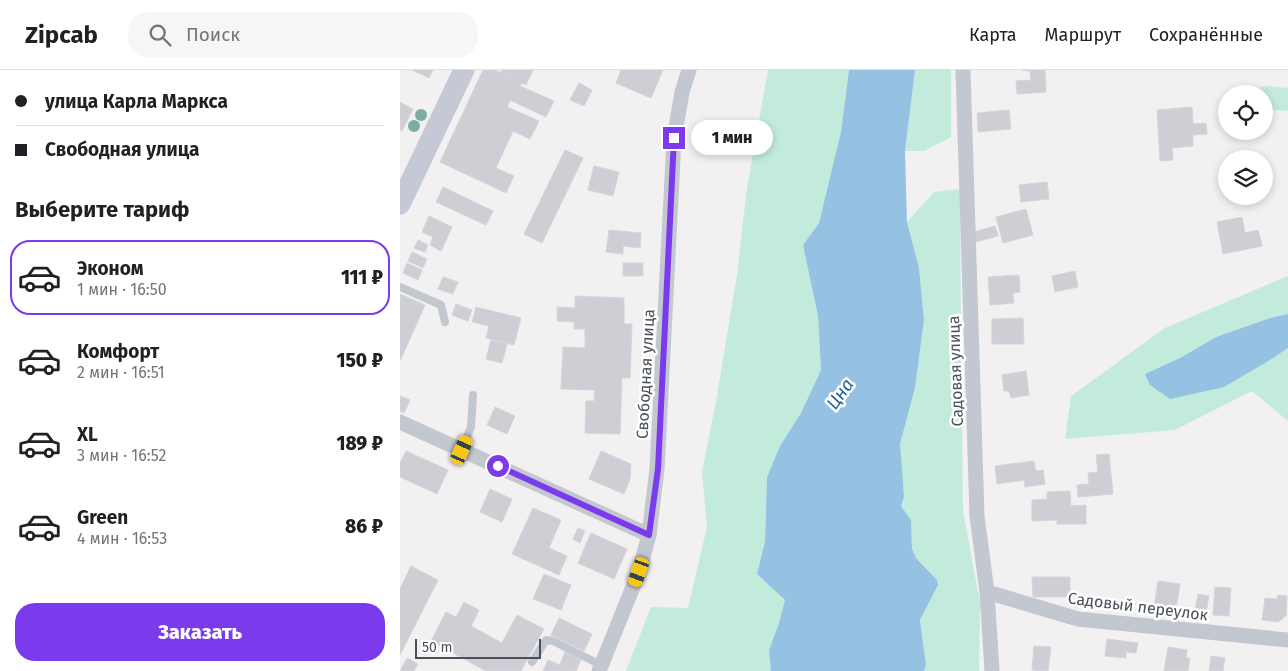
<!DOCTYPE html>
<html lang="ru">
<head>
<meta charset="utf-8">
<style>
	body { margin:0; font-family:"Fira Sans",sans-serif; background:#f6f6f6; color:#202124; height:100vh; display:flex; flex-direction:column; font-size:19px; white-space:nowrap }
	* { box-sizing:border-box; margin:0 }
	p { font-size:16px; color:#757577 }
	.icon { flex:none; width:28px; height:28px; fill:none; stroke:currentColor; stroke-width:2; stroke-linecap:round; stroke-linejoin:round }
	.map { position:relative; flex:1; overflow:hidden }
	.sheet { display:flex; flex-direction:column; background:#fff; width:400px }
	.sheet>* { flex:none }
	.guide { display:grid; align-content:center; height:110px; padding:0 15px; background:#fff }
	.controls { position:absolute; left:818px; top:15px; display:grid; gap:10px }
	.controls a { display:grid; place-items:center; width:55px; height:55px; border-radius:50%; background:#fff; box-shadow:0 2px 8px #0003; font-size:25px }
	.scale { position:absolute; left:15px; bottom:12px; width:126px; box-sizing:border-box; padding-left:5px; border:2px solid #4a4f5b; border-top:0; font-size:14px; line-height:18px; white-space:nowrap; color:#4a4f5b; -webkit-text-stroke:4px #fff; paint-order:stroke }
	.end { position:absolute; width:22px; height:22px; margin:-11px; border:6px solid #7c3aed; background:#fff; box-shadow:0 0 0 2px #fff }
	.from { border-radius:50% }
	.bubble { position:absolute; height:35px; border-radius:18px; background:#fff; box-shadow:0 2px 8px #0003; font-size:16px; font-weight:800; line-height:35px; text-align:center }
	.car { position:absolute; width:15px; height:30px; margin:-15px -8px; border-radius:6px; box-shadow:0 0 4px 1px #0007; background:linear-gradient(#f5c518 24%,#345 0 40%,#f5c518 0 76%,#345 0 86%,#f5c518 0) }
	.guide b { display:flex; align-items:center; gap:18px; height:48px; font-size:19px }
	.guide b+b { border-top:1px solid #e0e0e0 }
	.guide i { width:12px; height:12px; background:#202124 }
	ul { padding:0; list-style:none }
	li { display:flex; align-items:center; gap:15px; height:75px; margin:0 10px 8px; padding:0 5px; border:2px solid transparent; border-radius:20px }
	li div { flex:1 }
	li b { display:block; font-size:19px }
	li em { font-style:normal; font-weight:800 }
	li.selected { border-color:#7c3aed }
	li>.icon { width:45px; height:45px; stroke-width:1.5 }
	h2 { padding:0 15px; font-size:22px; line-height:60px }
	.primary-button { display:flex; gap:10px; margin-top:auto; padding:10px 15px }
	.primary-button a { flex:1; height:58px; border-radius:20px; background:#7c3aed; color:#fff; font-size:20px; font-weight:800; line-height:58px; text-align:center }
	header { display:flex; align-items:center; gap:30px; box-sizing:border-box; height:70px; padding:0 25px; background:#fff; border-bottom:1px solid #e0e0e0 }
	header strong { font-size:24px }
	nav { display:flex; gap:28px; margin-inline-start:auto; font-size:18px }
	.search { width:350px; height:45px; background:#f6f6f6; display:flex; align-items:center; gap:12px; box-sizing:border-box; padding:0 18px; border-radius:20px; color:#757577; font-size:19px }
	main { display:flex; flex:1; min-height:0 }
	.map>svg:first-child { display:block }
	.green { fill:#c3ebdb }
	.water { fill:#95c1e3 }
	.building { fill:#ceced4; stroke:#d4d5da }
	.lines { fill:none; stroke-linecap:round; stroke-linejoin:round }
	.lane { stroke:#c2c7d0; stroke-width:8 }
	.street { stroke:#c2c7d0; stroke-width:15 }
	.secondary { stroke:#c5c9d6; stroke-width:21 }
	.tree { fill:#7faca0 }
	.route { stroke:#7c3aed; stroke-width:6 }
	.labels { text-anchor:middle; stroke-width:5; stroke-linejoin:round; paint-order:stroke }
	.street-label { font-size:16px; fill:#4a4f5b; stroke:#fff }
	.water-label { font-size:18px; font-style:italic; fill:#1c649c; stroke:#fff }
</style>
</head>
<body>
<header>
<strong>Zipcab</strong>
<div class="search"><svg class="icon" aria-label="search" viewBox="0 0 24 24"><circle cx="10" cy="10" r="6"/><path d="M15 15l6 6"/></svg>Поиск</div>
<nav><a>Карта</a><a>Маршрут</a><a>Сохранённые</a></nav>
</header>
<main>
<section class="sheet">
<div class="guide">
<b><i class="from"></i>улица Карла Маркса</b>
<b><i></i>Свободная улица</b>
</div>
<h2>Выберите тариф</h2>
<ul>
<li class="selected"><svg class="icon" aria-label="car" viewBox="0 0 24 24"><path d="M5 17H2v-5l4-1 3-4h7l3 4 3 1v5h-3M9 17h6M6 11h13"/><circle cx="7" cy="17" r="2"/><circle cx="17" cy="17" r="2"/></svg><div><b>Эконом</b><p>1 мин · 16:50</p></div><em>111 ₽</em></li>
<li><svg class="icon" aria-label="car" viewBox="0 0 24 24"><path d="M5 17H2v-5l4-1 3-4h7l3 4 3 1v5h-3M9 17h6M6 11h13"/><circle cx="7" cy="17" r="2"/><circle cx="17" cy="17" r="2"/></svg><div><b>Комфорт</b><p>2 мин · 16:51</p></div><em>150 ₽</em></li>
<li><svg class="icon" aria-label="car" viewBox="0 0 24 24"><path d="M5 17H2v-5l4-1 3-4h7l3 4 3 1v5h-3M9 17h6M6 11h13"/><circle cx="7" cy="17" r="2"/><circle cx="17" cy="17" r="2"/></svg><div><b>XL</b><p>3 мин · 16:52</p></div><em>189 ₽</em></li>
<li><svg class="icon" aria-label="car" viewBox="0 0 24 24"><path d="M5 17H2v-5l4-1 3-4h7l3 4 3 1v5h-3M9 17h6M6 11h13"/><circle cx="7" cy="17" r="2"/><circle cx="17" cy="17" r="2"/></svg><div><b>Green</b><p>4 мин · 16:53</p></div><em>86 ₽</em></li>
</ul>
<div class="primary-button"><a>Заказать</a></div>
</section>
<div class="map">
<svg width="888" height="601" viewBox="0 0 888 601">
	<rect width="100%" height="100%" fill="#f2f0f0"/>
	<g class="green">
		<polygon points="368,0 449,0 441,62 419,153 403,175 418,246 421,300 401,343 380,376 367,407 365,471 357,504 385,530 379,553 369,580 371,601 226,601 251,537 288,538 307,457 302,402 317,326 337,205 347,118"/>
		<polygon points="515,0 551,0 551,67 524,81 505,81"/>
		<polygon points="866,16 888,18 888,41 864,39 864,24 850,24 849,21"/>
		<polygon points="561,119 560,156 563,441 580,533 579,601 524,601 526,595 520,550 538,515 537,510 516,488 512,479 511,450 501,436 500,374 515,318 524,250 519,198 507,152 534,122"/>
		<polygon points="888,206 888,244 870,248 816,267 780,288 746,304 870,290 888,278 888,351 852,321 775,360 665,369 671,326 765,258"/>
	</g>
	<g class="water">
		<polygon points="449,0 515,0 505,81 507,152 519,198 524,250 515,318 500,374 504,427 501,436 511,450 512,479 516,488 537,510 538,515 520,550 526,595 524,601 371,601 369,580 379,553 385,530 357,504 365,471 367,407 380,376 401,343 421,300 418,246 403,175 419,153 441,62"/>
		<polygon points="888,244 888,278 870,290 824,317 770,329 750,315 745,304 780,288 816,267 870,248"/>
	</g>
	<g class="building">
		<polygon points="12,0 33,0 29,8"/>
		<polygon points="83,0 95,0 122,13 120,16 154,31 146,47 110,30 107,37 139,51 130,69 113,61 96,98 114,106 106,123 40,92"/>
		<polygon points="102,0 133,0 126,15 100,3"/>
		<polygon points="221,0 263,0 251,28 216,13"/>
		<polygon points="622,0 645,0 646,22 617,24 616,11 631,10 630,1"/>
		<polygon points="179,13 192,20 184,36 170,30"/>
		<polygon points="0,32 13,39 2,61 0,60"/>
		<polygon points="792,37 793,54 806,53 807,64 793,65 793,76 772,78 773,90 760,91 757,40"/>
		<polygon points="609,40 611,59 578,62 577,43"/>
		<polygon points="165,80 183,88 142,173 124,164"/>
		<polygon points="194,96 219,102 213,126 188,120"/>
		<polygon points="647,112 649,129 621,132 619,115"/>
		<polygon points="43,117 93,141 86,155 36,132"/>
		<polygon points="626,139 633,165 603,173 596,147"/>
		<polygon points="29,146 52,157 41,181 30,175 33,167 22,162"/>
		<polygon points="842,147 845,163 858,160 862,176 823,184 817,152"/>
		<polygon points="595,156 598,166 576,172 574,162"/>
		<polygon points="209,160 241,163 240,178 223,176 223,184 206,182"/>
		<polygon points="18,170 28,175 25,182 14,178"/>
		<polygon points="12,182 27,189 23,198 8,191"/>
		<polygon points="7,193 22,200 18,210 3,203"/>
		<rect x="223" y="193" width="20" height="13"/>
		<polygon points="675,201 678,217 655,222 652,206"/>
		<polygon points="619,205 620,222 613,223 614,233 590,235 588,207"/>
		<polygon points="43,207 58,212 53,224 38,219"/>
		<polygon points="0,224 25,235 0,291"/>
		<polygon points="175,226 224,228 224,254 232,254 230,308 222,308 220,364 185,363 186,331 194,331 195,320 161,319 163,277 185,278 185,259 174,259 174,252 157,251 157,237 175,238"/>
		<polygon points="56,234 72,240 68,251 52,245"/>
		<polygon points="76,237 121,248 114,275 86,268 89,256 72,252"/>
		<polygon points="623,248 624,274 592,274 592,249"/>
		<polygon points="91,270 107,274 102,293 86,289"/>
		<polygon points="626,301 629,325 611,328 609,321 604,321 602,305"/>
		<polygon points="0,326 10,330 4,343 0,341"/>
		<polygon points="95,337 115,346 107,364 87,355"/>
		<polygon points="6,381 48,400 37,424 0,407 0,393"/>
		<polygon points="201,381 231,394 230,409 224,424 189,409"/>
		<polygon points="709,384 713,424 678,427 677,415 689,414 688,403 698,402 696,385"/>
		<polygon points="634,391 636,401 643,400 645,414 625,417 624,410 597,414 595,396"/>
		<polygon points="90,419 112,429 102,452 80,442"/>
		<polygon points="670,421 671,436 686,435 686,454 657,454 657,450 632,451 632,430 647,429 647,422"/>
		<polygon points="133,438 161,450 149,478 167,486 159,505 112,484"/>
		<polygon points="178,458 185,461 180,473 173,469"/>
		<polygon points="191,463 227,479 214,509 178,493"/>
		<polygon points="11,496 38,510 0,585 0,519"/>
		<polygon points="144,504 171,515 161,540 133,529"/>
		<polygon points="632,507 670,507 670,527 633,527"/>
		<polygon points="758,511 780,514 776,539 754,537"/>
		<polygon points="815,517 831,518 829,546 813,545"/>
		<polygon points="798,524 809,526 806,543 795,541"/>
		<polygon points="878,525 887,526 886,546 884,546 882,550 879,550 879,552 862,550 865,528 877,529"/>
		<polygon points="64,532 79,540 71,556 102,573 117,545 144,559 121,601 86,601 31,571 46,542 56,547"/>
		<polygon points="159,548 192,564 184,581 151,565"/>
		<polygon points="707,569 738,573 736,583 726,582 726,588 705,586"/>
		<polygon points="634,576 651,577 648,601 632,600"/>
		<polygon points="768,577 787,580 786,588 790,588 788,601 764,601"/>
		<polygon points="165,582 181,590 176,601 172,601 160,595"/>
		<polygon points="811,586 825,588 823,601 809,601"/>
		<polygon points="7,588 18,594 14,601 0,601"/>
		<polygon points="148,590 160,595 172,601 143,601"/>
	</g>
	<g class="lines">
		<g class="lane">
			<polyline points="0,217 41,235 45,252"/>
			<polyline points="62,379 71,357 73,325"/>
			<polyline points="132,592 146,570 153,571 201,595"/>
		</g>
		<g class="street">
			<polyline points="563,0 577,446 587,522 592,601"/>
			<polyline points="0,352 249,465"/>
			<polyline points="587,522 678,549 888,570"/>
			<polyline points="199,601 239,502 249,465 257,399 274,69 282,22 289,0"/>
		</g>
		<polyline class="secondary" points="0,134 64,0"/>
	</g>
	<g class="tree">
		<circle cx="21" cy="45" r="6"/>
		<circle cx="14" cy="56" r="6"/>
	</g>
	<g class="lines">
		<polyline class="route" points="98,396 249,465 258,399 274,68"/>
	</g>
	<g class="labels">
		<g class="street-label">
			<text transform="translate(555 301) rotate(-92)" y="6">Садовая улица</text>
			<text transform="translate(245 304) rotate(-87)" y="6">Свободная улица</text>
			<text transform="translate(738 536) rotate(7)" y="6">Садовый переулок</text>
		</g>
		<g class="water-label">
			<text transform="translate(440 324) rotate(-55)" y="6">Цна</text>
		</g>
	</g>
</svg>
<div class="controls">
<a><svg class="icon" aria-label="locate" viewBox="0 0 24 24"><circle cx="12" cy="12" r="6"/><path d="M12 2v4M12 18v4M2 12h4M18 12h4"/></svg></a>
<a><svg class="icon" aria-label="layers" viewBox="0 0 24 24"><path d="M12 4l9 5-9 5-9-5zM3 14l9 5 9-5"/></svg></a>
</div>
<div class="scale">50 m</div>
<i class="end from" style="left:98px;top:396px"></i>
<i class="end" style="left:274px;top:68px"></i>
<div class="bubble" style="left:291px;top:50px;width:82px">1 мин</div>
<i class="car" style="left:62px;top:380px;rotate:24deg"></i>
<i class="car" style="left:239px;top:502px;rotate:200deg"></i>
</div>
</main>
</body>
</html>
